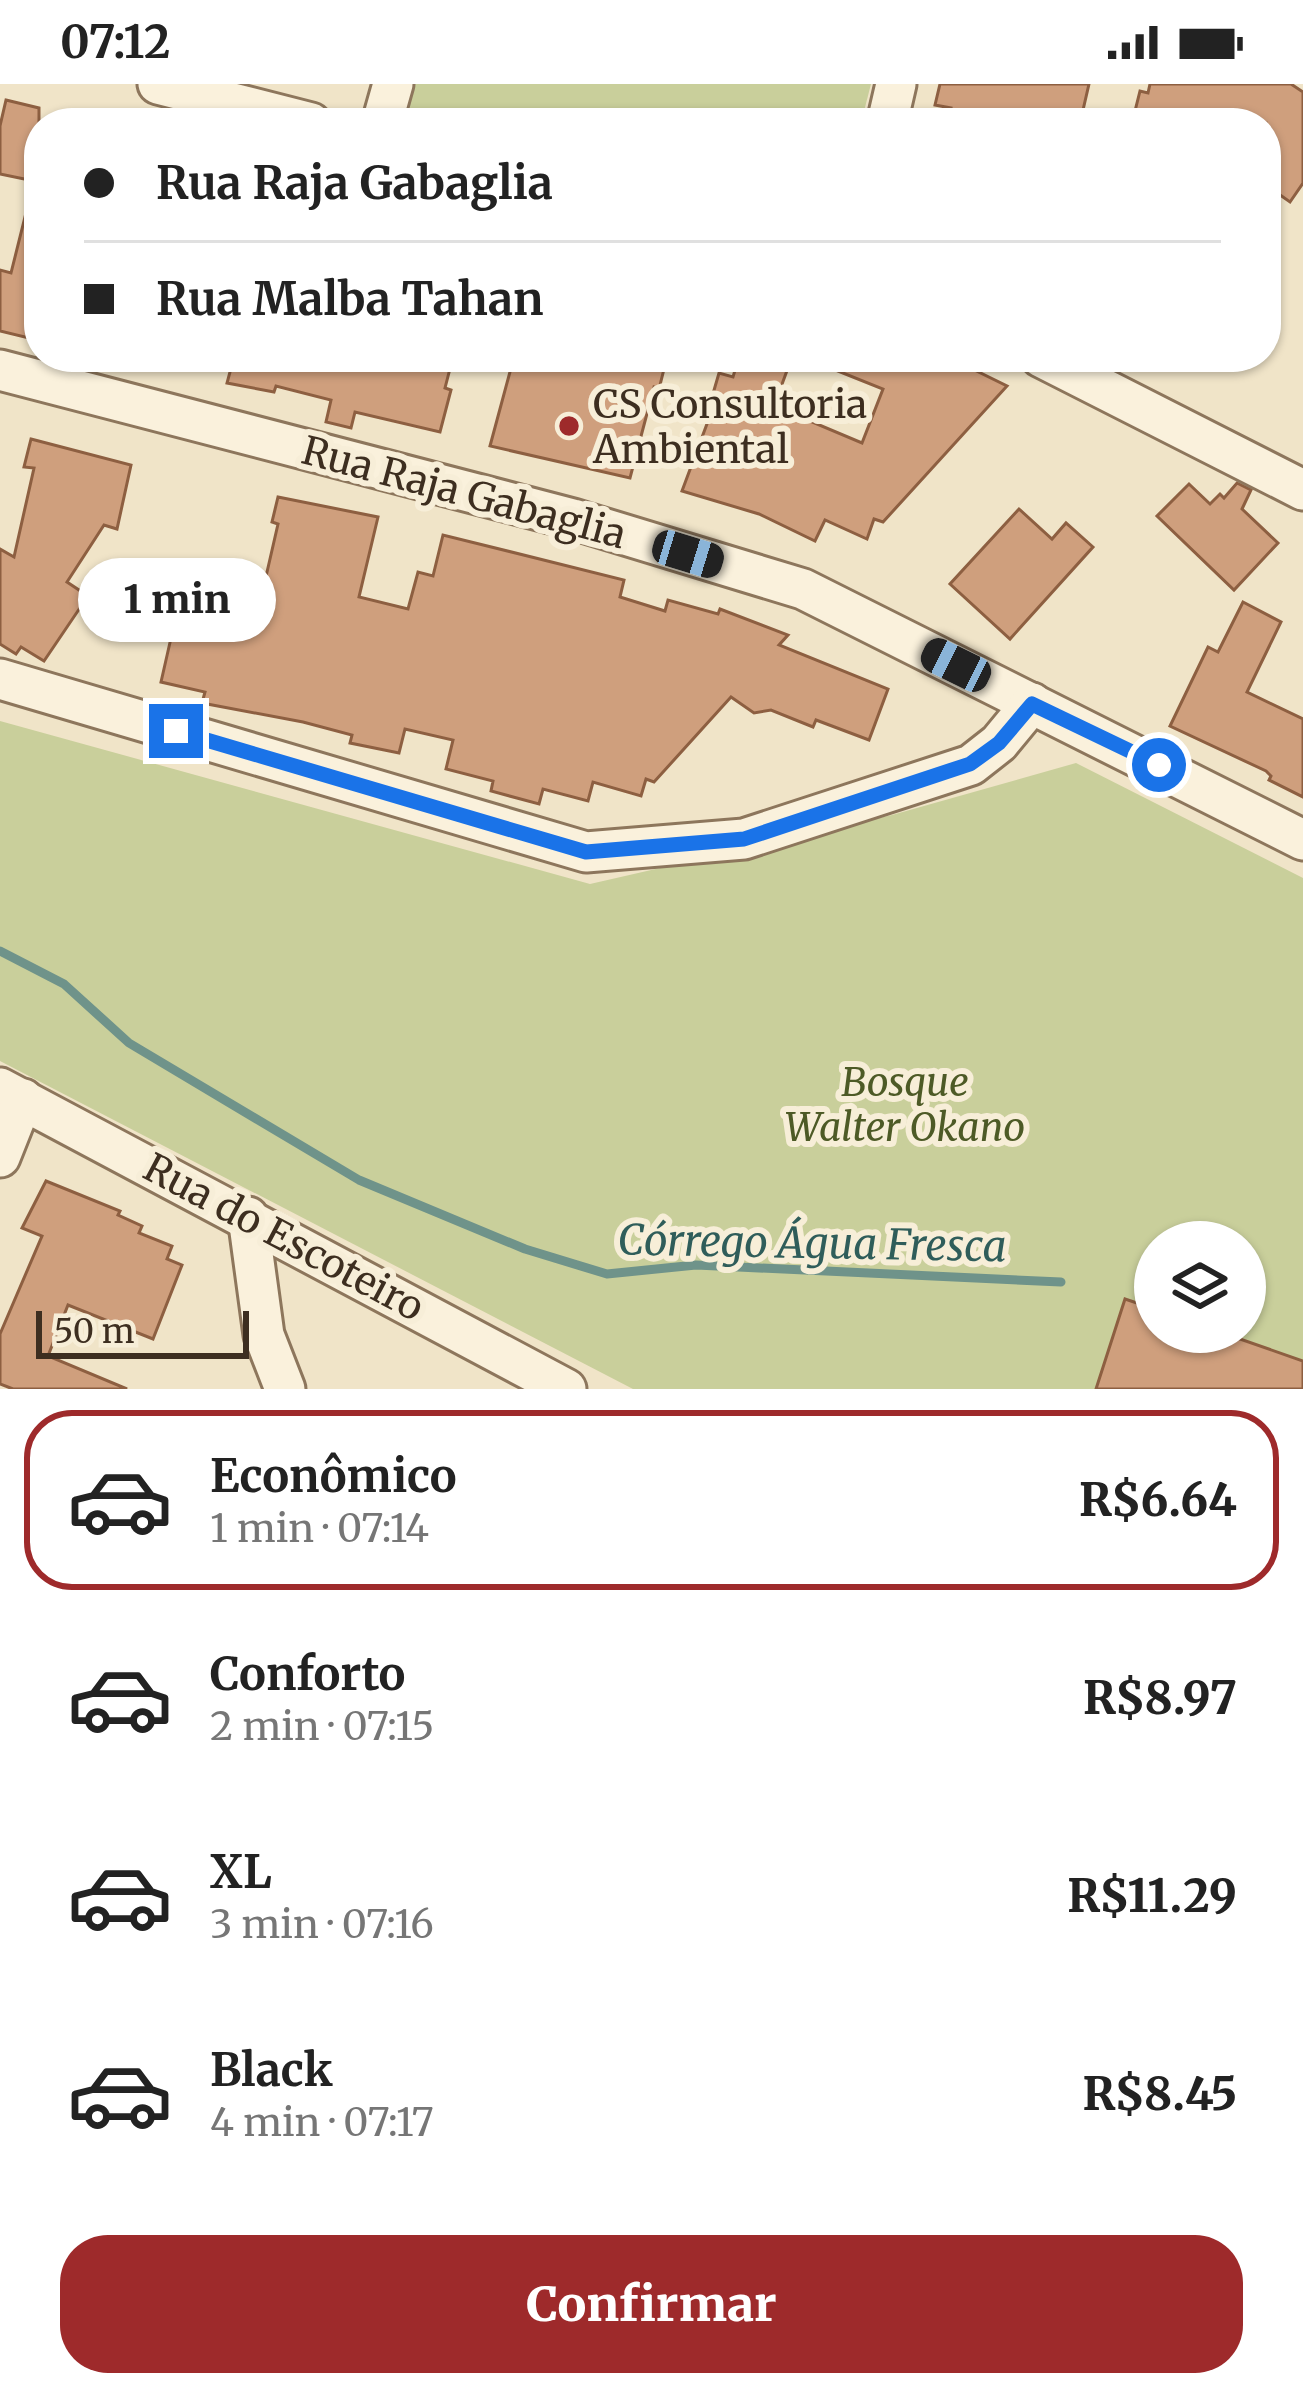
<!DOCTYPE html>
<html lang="pt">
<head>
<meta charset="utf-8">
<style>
	body { margin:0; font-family:Merriweather,serif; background:#f2f2f2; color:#222; height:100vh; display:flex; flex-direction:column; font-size:45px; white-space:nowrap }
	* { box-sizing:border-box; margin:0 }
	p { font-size:39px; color:#767676 }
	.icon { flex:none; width:66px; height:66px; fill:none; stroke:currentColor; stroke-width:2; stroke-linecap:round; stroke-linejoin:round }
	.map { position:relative; height:1305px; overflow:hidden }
	.panel { display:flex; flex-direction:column; background:#fff; flex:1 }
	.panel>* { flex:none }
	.banner { position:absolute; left:24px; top:24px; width:1257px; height:264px; border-radius:48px; box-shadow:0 3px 9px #0004; display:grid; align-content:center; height:264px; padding:0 60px; background:#fff }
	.fabs { position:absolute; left:1134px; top:1137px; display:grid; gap:24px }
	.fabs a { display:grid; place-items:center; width:132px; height:132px; border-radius:50%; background:#fff; box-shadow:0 3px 9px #0004; font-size:60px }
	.scale { position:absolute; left:36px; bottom:30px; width:213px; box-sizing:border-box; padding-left:12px; border:6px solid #3d2e20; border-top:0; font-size:33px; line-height:42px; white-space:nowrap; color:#3d2e20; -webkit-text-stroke:9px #f7eed8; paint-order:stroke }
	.end { position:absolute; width:54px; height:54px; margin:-27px; border:15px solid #1a73e8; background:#fff; box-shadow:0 0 0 6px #fff }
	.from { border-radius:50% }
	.bubble { position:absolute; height:84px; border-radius:42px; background:#fff; box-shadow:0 3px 9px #0004; font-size:39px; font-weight:800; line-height:84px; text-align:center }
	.car { position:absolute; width:36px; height:72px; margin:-36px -18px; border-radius:15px; box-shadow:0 0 9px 3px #0007; background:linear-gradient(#222 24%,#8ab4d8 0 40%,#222 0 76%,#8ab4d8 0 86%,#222 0) }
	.banner b { display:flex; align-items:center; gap:42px; height:114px; font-size:45px }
	.banner b+b { border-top:3px solid #e0e0e0 }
	.banner i { width:30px; height:30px; background:#222 }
	ul { padding:21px 0 0; list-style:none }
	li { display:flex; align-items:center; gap:36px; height:180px; margin:0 24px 18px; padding:0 36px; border:6px solid transparent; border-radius:48px }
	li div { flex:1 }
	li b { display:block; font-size:45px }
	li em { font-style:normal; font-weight:800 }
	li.selected { border-color:#9e2a2b }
	li>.icon { width:108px; height:108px; stroke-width:1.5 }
	.cta { display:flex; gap:24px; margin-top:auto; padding:24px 60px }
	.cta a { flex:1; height:138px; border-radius:48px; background:#9e2a2b; color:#fff; font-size:48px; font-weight:800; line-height:138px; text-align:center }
	.status { display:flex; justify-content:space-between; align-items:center; height:84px; padding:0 60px; background:#fff; direction:ltr }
	.status svg { height:33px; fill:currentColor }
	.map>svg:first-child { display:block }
	.green { fill:#c9cf9b; fill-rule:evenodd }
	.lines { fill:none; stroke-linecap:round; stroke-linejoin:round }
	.stream { stroke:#6f938a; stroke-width:9 }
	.building { fill:#cf9f7d; stroke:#8d5f41; stroke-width:3 }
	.minor-casing { stroke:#8d765c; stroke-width:45 }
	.minor { stroke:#faf1dc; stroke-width:39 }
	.route { stroke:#1a73e8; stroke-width:15 }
	.poi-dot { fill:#9e2a2b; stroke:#f7eed8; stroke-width:4.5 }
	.labels { text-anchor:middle; stroke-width:12; stroke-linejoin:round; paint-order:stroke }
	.poi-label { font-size:39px; fill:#3d2e20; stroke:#f7eed8; text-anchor:start }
	.street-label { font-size:39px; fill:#3d2e20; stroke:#f7eed8 }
	.park-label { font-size:39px; font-style:italic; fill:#4d5a26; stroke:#f7eed8 }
	.water-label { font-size:42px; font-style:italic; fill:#2f5d5a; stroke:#f7eed8 }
</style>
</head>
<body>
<div class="status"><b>07:12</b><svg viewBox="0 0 49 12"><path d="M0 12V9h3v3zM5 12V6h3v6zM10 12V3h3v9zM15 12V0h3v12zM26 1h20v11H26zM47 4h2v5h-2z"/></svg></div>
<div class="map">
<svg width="1303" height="1305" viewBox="0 0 1303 1305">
	<rect width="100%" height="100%" fill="#f0e4c8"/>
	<g class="green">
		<polygon points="411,0 871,0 861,39 408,39 404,26"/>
		<path d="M0,637l590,163 302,-69 184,-52 227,115v511h-670l-633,-328zM1155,1158h90v90h-90z"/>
	</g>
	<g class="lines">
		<polyline class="stream" points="0,867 64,900 129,959 359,1096 525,1165 607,1190 696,1181 1061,1198"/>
	</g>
	<g class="building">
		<polygon points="940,0 1089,0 1080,39 965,39 949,35 951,24 935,21"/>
		<polygon points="1150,0 1291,0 1303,8 1303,99 1290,118 1266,101 1266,39 1132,39 1140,7 1148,9"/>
		<polygon points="6,16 39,24 39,70 35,69 29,96 0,90 0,42"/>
		<polygon points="31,109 39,110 39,252 34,251 33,255 0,247 0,186 11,189"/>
		<polygon points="234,273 453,273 445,304 451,306 440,348 355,328 351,344 326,338 331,316 276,302 274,308 227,299"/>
		<polygon points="514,273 594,273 615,279 616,273 667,273 659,305 654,303 630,394 490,362"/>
		<polygon points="739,273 792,273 774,322 862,359 883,305 803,273 948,273 1007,302 883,438 874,435 867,455 825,436 815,457 759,430 682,407 714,321 710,320 719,289 733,293"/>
		<polygon points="31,355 131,381 117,445 104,441 67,498 88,512 44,577 21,563 16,570 0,560 0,465 14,473 34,384 24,383"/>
		<polygon points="1237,399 1251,406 1242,425 1278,459 1234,506 1157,432 1189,400 1210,420 1220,410 1224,414"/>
		<polygon points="278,413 378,433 359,513 408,525 418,488 433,492 443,451 624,496 620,513 665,527 668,516 718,530 720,525 788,551 779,561 888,605 869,656 816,636 813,643 771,626 754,629 731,613 654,698 646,695 641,712 593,698 588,717 543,705 539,720 491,707 493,697 446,685 453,656 405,645 399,669 350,659 352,651 303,638 202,619 205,608 161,598 176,532 185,534 192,507 259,523 278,440 272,438"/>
		<polygon points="1019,425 1052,455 1066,439 1093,463 1010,555 950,500"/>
		<polygon points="1243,518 1281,538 1247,608 1303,635 1303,713 1269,696 1271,692 1266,687 1170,642 1208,563 1218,568"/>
		<polygon points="46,1097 120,1127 118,1131 142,1142 139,1149 172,1162 167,1175 182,1181 153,1255 68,1221 48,1272 127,1305 13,1305 0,1300 0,1250 42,1152 22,1144"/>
		<polygon points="1125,1215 1155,1225 1155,1248 1220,1248 1303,1277 1303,1305 1096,1305"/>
	</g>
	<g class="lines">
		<g class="minor-casing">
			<g id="minor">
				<polyline points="158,0 311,39"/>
				<polyline points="382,39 393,0"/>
				<polyline points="887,39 896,0"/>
				<polyline points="1041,273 1303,406"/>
				<polyline points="0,286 573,435 803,505 1303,756"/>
				<polyline points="0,595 586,768 744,755 971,681 999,659 1032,619"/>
				<polyline points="0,1004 566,1305"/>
				<polyline points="0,1073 23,1015"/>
				<polyline points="248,1133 264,1251 285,1305"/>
			</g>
		</g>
		<use href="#minor" class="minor"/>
	</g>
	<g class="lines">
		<polyline class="route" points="176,647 586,768 744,755 970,680 999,659 1032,620 1159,681"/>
	</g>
	<circle class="poi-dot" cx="569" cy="342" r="12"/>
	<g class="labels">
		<g class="poi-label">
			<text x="593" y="334">CS Consultoria<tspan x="593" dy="45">Ambiental</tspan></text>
		</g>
		<g class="street-label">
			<text transform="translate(464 408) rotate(15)" y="14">Rua Raja Gabaglia</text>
			<text transform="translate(284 1153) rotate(28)" y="14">Rua do Escoteiro</text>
		</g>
		<g class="park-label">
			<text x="905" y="1012">Bosque<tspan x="905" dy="45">Walter Okano</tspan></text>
		</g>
		<g class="water-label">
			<text transform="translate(812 1159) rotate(1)" y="15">Córrego Água Fresca</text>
		</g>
	</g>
</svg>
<div class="fabs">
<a><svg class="icon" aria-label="layers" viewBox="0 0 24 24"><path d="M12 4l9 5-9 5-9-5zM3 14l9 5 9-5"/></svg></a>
</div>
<div class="scale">50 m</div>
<i class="end from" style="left:1159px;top:681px"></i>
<i class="end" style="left:176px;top:647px"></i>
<div class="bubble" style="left:78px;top:474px;width:198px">1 min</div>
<i class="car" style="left:688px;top:470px;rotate:107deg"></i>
<i class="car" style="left:956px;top:581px;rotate:296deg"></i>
<div class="banner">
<b><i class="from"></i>Rua Raja Gabaglia</b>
<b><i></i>Rua Malba Tahan</b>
</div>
</div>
<section class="panel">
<ul>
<li class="selected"><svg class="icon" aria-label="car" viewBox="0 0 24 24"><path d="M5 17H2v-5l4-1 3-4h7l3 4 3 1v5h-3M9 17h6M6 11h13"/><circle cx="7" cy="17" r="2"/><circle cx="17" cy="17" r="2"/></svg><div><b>Econômico</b><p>1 min · 07:14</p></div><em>R$6.64</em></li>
<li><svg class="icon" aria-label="car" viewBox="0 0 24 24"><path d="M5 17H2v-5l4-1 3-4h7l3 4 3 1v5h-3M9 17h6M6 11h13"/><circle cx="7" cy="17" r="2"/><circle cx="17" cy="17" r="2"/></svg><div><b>Conforto</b><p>2 min · 07:15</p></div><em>R$8.97</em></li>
<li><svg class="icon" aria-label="car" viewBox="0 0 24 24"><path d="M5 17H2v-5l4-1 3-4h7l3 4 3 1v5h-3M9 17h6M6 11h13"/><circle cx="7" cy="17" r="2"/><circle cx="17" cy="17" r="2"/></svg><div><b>XL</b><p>3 min · 07:16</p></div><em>R$11.29</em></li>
<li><svg class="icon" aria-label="car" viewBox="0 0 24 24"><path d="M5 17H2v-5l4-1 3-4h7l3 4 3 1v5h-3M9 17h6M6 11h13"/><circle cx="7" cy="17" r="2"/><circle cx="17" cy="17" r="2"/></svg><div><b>Black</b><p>4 min · 07:17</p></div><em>R$8.45</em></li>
</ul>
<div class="cta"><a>Confirmar</a></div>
</section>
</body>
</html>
